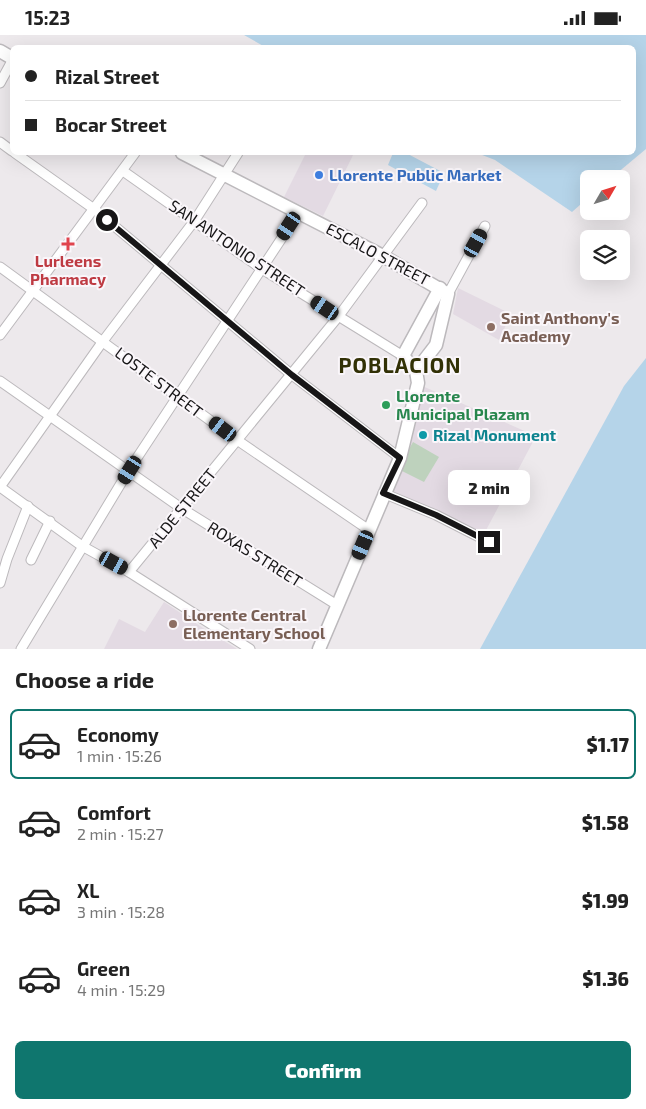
<!DOCTYPE html>
<html lang="en">
<head>
<meta charset="utf-8">
<style>
	body { margin:0; font-family:"Exo 2",sans-serif; background:#f6f6f6; color:#222; height:100vh; display:flex; flex-direction:column; font-size:19px; white-space:nowrap }
	* { box-sizing:border-box; margin:0 }
	p { font-size:16px; color:#767676 }
	.icon { flex:none; width:28px; height:28px; fill:none; stroke:currentColor; stroke-width:2; stroke-linecap:round; stroke-linejoin:round }
	.map { position:relative; height:614px; overflow:hidden }
	.side { display:flex; flex-direction:column; background:#fff; flex:1 }
	.side>* { flex:none }
	.guide { position:absolute; left:10px; top:10px; width:626px; height:110px; border-radius:8px; box-shadow:0 5px 20px #0002; display:grid; align-content:center; height:110px; padding:0 15px; background:#fff }
	.needle { width:32px; rotate:51deg }
	.buttons { position:absolute; left:580px; top:135px; display:grid; gap:10px }
	.buttons a { display:grid; place-items:center; width:50px; height:50px; border-radius:8px; background:#fff; box-shadow:0 5px 20px #0002; font-size:25px }
	.end { position:absolute; width:22px; height:22px; margin:-11px; border:6px solid #171617; background:#fff; box-shadow:0 0 0 2px #fff }
	.from { border-radius:50% }
	.bubble { position:absolute; height:35px; border-radius:8px; background:#fff; box-shadow:0 5px 20px #0002; font-size:16px; font-weight:800; line-height:35px; text-align:center }
	.car { position:absolute; width:15px; height:30px; margin:-15px -8px; border-radius:6px; box-shadow:0 0 4px 1px #0007; background:linear-gradient(#222 24%,#8ab4d8 0 40%,#222 0 76%,#8ab4d8 0 86%,#222 0) }
	.guide b { display:flex; align-items:center; gap:18px; height:48px; font-size:19px }
	.guide b+b { border-top:1px solid #e0e0e0 }
	.guide i { width:12px; height:12px; background:#222 }
	ul { padding:0; list-style:none }
	li { display:flex; align-items:center; gap:15px; height:70px; margin:0 10px 8px; padding:0 5px; border:2px solid transparent; border-radius:8px }
	li div { flex:1 }
	li b { display:block; font-size:19px }
	li em { font-style:normal; font-weight:800 }
	li.current { border-color:#0f766e }
	li>.icon { width:45px; height:45px; stroke-width:1.5 }
	h2 { padding:0 15px; font-size:22px; line-height:60px }
	.button { display:flex; gap:10px; margin-top:auto; padding:10px 15px }
	.button a { flex:1; height:58px; border-radius:8px; background:#0f766e; color:#fff; font-size:20px; font-weight:800; line-height:58px; text-align:center }
	.status { display:flex; justify-content:space-between; align-items:center; height:35px; padding:0 25px; background:#fff; direction:ltr }
	.status svg { height:14px; fill:currentColor }
	.map>svg:first-child { display:block }
	.built { fill:#e3dae3 }
	.green { fill:#bed2bd }
	.water { fill:#b5d4e9 }
	.lines { fill:none; stroke-linecap:round; stroke-linejoin:round }
	.street-casing { stroke:#bcb9bc; stroke-width:11 }
	.secondary-casing { stroke:#bcb9bc; stroke-width:15 }
	.street { stroke:#fff; stroke-width:9 }
	.secondary { stroke:#fff; stroke-width:12 }
	.route { stroke:#171617; stroke-width:6 }
	.shop-dot { fill:#3f7fe0; stroke:#faf6fa; stroke-width:2 }
	.health-dot { fill:#e0444e; stroke:#faf6fa; stroke-width:2 }
	.education-dot { fill:#8d6e63; stroke:#faf6fa; stroke-width:2 }
	.leisure-dot { fill:#2e9e5b; stroke:#faf6fa; stroke-width:2 }
	.culture-dot { fill:#0f9aa8; stroke:#faf6fa; stroke-width:2 }
	.labels { text-anchor:middle; stroke-width:4; stroke-linejoin:round; paint-order:stroke }
	.shop-label { font-size:16px; font-weight:bold; fill:#366cbe; stroke:#faf6fa; text-anchor:start }
	.street-label { font-size:16px; fill:#171617; stroke:#faf6fa }
	.health-label { font-size:16px; font-weight:bold; fill:#be3a42; stroke:#faf6fa }
	.education-label { font-size:16px; font-weight:bold; fill:#785e54; stroke:#faf6fa; text-anchor:start }
	.leisure-label { font-size:16px; font-weight:bold; fill:#27864d; stroke:#faf6fa; text-anchor:start }
	.culture-label { font-size:16px; font-weight:bold; fill:#0d838f; stroke:#faf6fa; text-anchor:start }
	.district-label { font-size:21px; font-weight:bold; letter-spacing:1px; fill:#323106; stroke:#faf6fa }
</style>
</head>
<body>
<div class="status"><b>15:23</b><svg viewBox="0 0 49 12"><path d="M0 12V9h3v3zM5 12V6h3v6zM10 12V3h3v9zM15 12V0h3v12zM26 1h20v11H26zM47 4h2v5h-2z"/></svg></div>
<div class="map">
<svg width="646" height="614" viewBox="0 0 646 614">
	<rect width="100%" height="100%" fill="#ede9ec"/>
	<g class="built">
		<polygon points="306,118 354,118 323,181 284,162"/>
		<polygon points="458,253 511,279 499,305 453,279"/>
		<polygon points="420,350 536,401 484,499 389,458"/>
		<polygon points="164,567 203,593 237,614 104,614 119,584 145,597"/>
	</g>
	<polygon class="green" points="413,407 439,422 424,447 398,434"/>
	<g class="water">
		<polygon points="244,0 646,0 646,114 610,144 589,144 589,162 572,177 495,125 477,118 634,118 634,12 265,12"/>
		<polygon points="393,118 406,118 444,138 436,156 388,130"/>
		<polygon points="646,323 646,614 480,614 624,351"/>
	</g>
	<g class="lines">
		<g class="street-casing">
			<g id="street">
				<polyline points="0,48 12,26"/>
				<polyline points="0,107 12,116"/>
				<polyline points="15,118 94,174 292,340 400,423"/>
				<polyline points="123,136 262,234 403,321"/>
				<polyline points="0,232 237,405 369,495"/>
				<polyline points="448,259 485,191"/>
				<polyline points="0,300 135,118"/>
				<polyline points="0,346 181,473 337,570"/>
				<polyline points="0,452 103,306 195,185 238,118"/>
				<polyline points="0,452 82,511 129,537 250,614"/>
				<polyline points="383,458 436,480 489,507"/>
				<polyline points="31,525 50,486"/>
				<polyline points="129,537 338,282 422,168"/>
				<polyline points="0,548 7,524 28,471"/>
				<polyline points="21,614 129,435 299,177"/>
			</g>
		</g>
		<g class="secondary-casing">
			<g id="secondary">
				<polyline points="0,16 12,23"/>
				<polyline points="182,118 383,221 448,259 436,310 416,336"/>
				<polyline points="319,614 400,423 418,348 416,336 403,321 440,253"/>
			</g>
		</g>
		<use href="#street" class="street"/>
		<use href="#secondary" class="secondary"/>
	</g>
	<g class="lines">
		<polyline class="route" points="107,185 292,340 400,423 383,458 436,480 489,507"/>
	</g>
	<circle class="shop-dot" cx="319" cy="140" r="5"/>
	<path class="health-dot" d="M65.5 201.5h5v5h5v5h-5v5h-5v-5h-5v-5h5z"/>
	<g class="education-dot">
		<circle cx="491" cy="292" r="5"/>
		<circle cx="173" cy="589" r="5"/>
	</g>
	<circle class="leisure-dot" cx="386" cy="370" r="5"/>
	<circle class="culture-dot" cx="423" cy="400" r="5"/>
	<g class="labels">
		<g class="shop-label">
			<text x="329" y="146">Llorente Public Market</text>
		</g>
		<g class="street-label">
			<text transform="translate(237 213) rotate(34)" y="6">SAN ANTONIO STREET</text>
			<text transform="translate(378 219) rotate(28)" y="6">ESCALO STREET</text>
			<text transform="translate(159 347) rotate(37)" y="6">LOSTE STREET</text>
			<text transform="translate(182 473) rotate(-51)" y="6">ALDE STREET</text>
			<text transform="translate(255 519) rotate(32)" y="6">ROXAS STREET</text>
		</g>
		<g class="health-label">
			<text x="68" y="232">Lurleens<tspan x="68" dy="18">Pharmacy</tspan></text>
		</g>
		<g class="education-label">
			<text x="501" y="289">Saint Anthony's<tspan x="501" dy="18">Academy</tspan></text>
			<text x="183" y="586">Llorente Central<tspan x="183" dy="18">Elementary School</tspan></text>
		</g>
		<g class="leisure-label">
			<text x="396" y="367">Llorente<tspan x="396" dy="18">Municipal Plazam</tspan></text>
		</g>
		<g class="culture-label">
			<text x="433" y="406">Rizal Monument</text>
		</g>
		<g class="district-label">
			<text x="400" y="338">POBLACION</text>
		</g>
	</g>
</svg>
<div class="buttons">
<a><svg class="needle" viewBox="-14 -14 28 28"><path d="M0-13l5 13h-10z" fill="#e53935"/><path d="M0 13l5-13h-10z" fill="#767676"/></svg></a>
<a><svg class="icon" aria-label="layers" viewBox="0 0 24 24"><path d="M12 4l9 5-9 5-9-5zM3 14l9 5 9-5"/></svg></a>
</div>
<i class="end from" style="left:107px;top:185px"></i>
<i class="end" style="left:489px;top:507px"></i>
<div class="bubble" style="left:448px;top:435px;width:82px">2 min</div>
<i class="car" style="left:289px;top:191px;rotate:213deg"></i>
<i class="car" style="left:476px;top:208px;rotate:29deg"></i>
<i class="car" style="left:325px;top:273px;rotate:304deg"></i>
<i class="car" style="left:223px;top:394px;rotate:307deg"></i>
<i class="car" style="left:130px;top:435px;rotate:212deg"></i>
<i class="car" style="left:363px;top:510px;rotate:203deg"></i>
<i class="car" style="left:114px;top:528px;rotate:119deg"></i>
<div class="guide">
<b><i class="from"></i>Rizal Street</b>
<b><i></i>Bocar Street</b>
</div>
</div>
<section class="side">
<h2>Choose a ride</h2>
<ul>
<li class="current"><svg class="icon" aria-label="car" viewBox="0 0 24 24"><path d="M5 17H2v-5l4-1 3-4h7l3 4 3 1v5h-3M9 17h6M6 11h13"/><circle cx="7" cy="17" r="2"/><circle cx="17" cy="17" r="2"/></svg><div><b>Economy</b><p>1 min · 15:26</p></div><em>$1.17</em></li>
<li><svg class="icon" aria-label="car" viewBox="0 0 24 24"><path d="M5 17H2v-5l4-1 3-4h7l3 4 3 1v5h-3M9 17h6M6 11h13"/><circle cx="7" cy="17" r="2"/><circle cx="17" cy="17" r="2"/></svg><div><b>Comfort</b><p>2 min · 15:27</p></div><em>$1.58</em></li>
<li><svg class="icon" aria-label="car" viewBox="0 0 24 24"><path d="M5 17H2v-5l4-1 3-4h7l3 4 3 1v5h-3M9 17h6M6 11h13"/><circle cx="7" cy="17" r="2"/><circle cx="17" cy="17" r="2"/></svg><div><b>XL</b><p>3 min · 15:28</p></div><em>$1.99</em></li>
<li><svg class="icon" aria-label="car" viewBox="0 0 24 24"><path d="M5 17H2v-5l4-1 3-4h7l3 4 3 1v5h-3M9 17h6M6 11h13"/><circle cx="7" cy="17" r="2"/><circle cx="17" cy="17" r="2"/></svg><div><b>Green</b><p>4 min · 15:29</p></div><em>$1.36</em></li>
</ul>
<div class="button"><a>Confirm</a></div>
</section>
</body>
</html>
